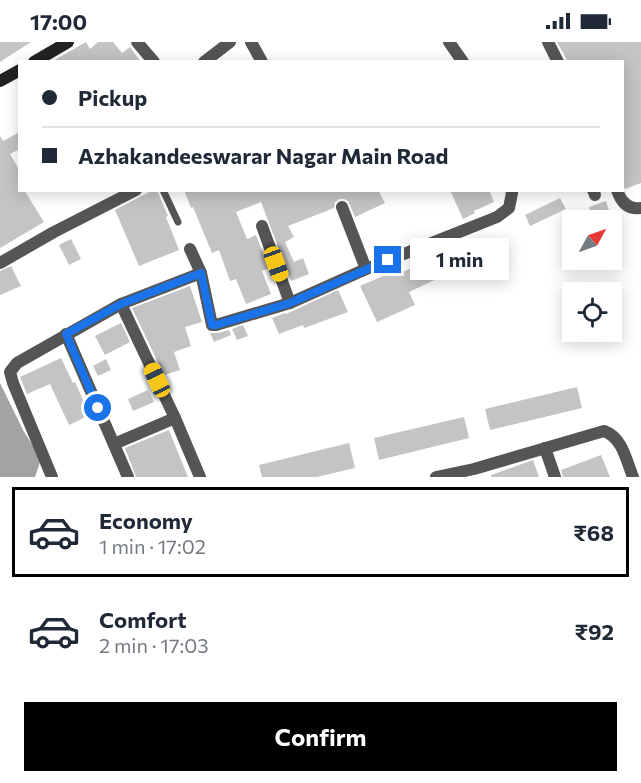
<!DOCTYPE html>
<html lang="en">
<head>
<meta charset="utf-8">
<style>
	body { margin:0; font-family:Commissioner,sans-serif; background:#f2f2f3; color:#1f2937; height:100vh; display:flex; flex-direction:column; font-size:22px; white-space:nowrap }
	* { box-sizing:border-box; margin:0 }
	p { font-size:20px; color:#747a83 }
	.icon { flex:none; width:33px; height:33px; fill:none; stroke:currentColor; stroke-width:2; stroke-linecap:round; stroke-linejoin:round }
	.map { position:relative; height:435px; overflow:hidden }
	.panel { display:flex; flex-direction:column; background:#fff; flex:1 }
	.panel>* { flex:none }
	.banner { position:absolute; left:18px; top:18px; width:606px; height:132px; border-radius:0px; box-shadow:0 3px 15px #0003; display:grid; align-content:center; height:132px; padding:0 24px; background:#fff }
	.needle { width:39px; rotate:50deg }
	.fabs { position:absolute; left:562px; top:168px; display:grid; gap:12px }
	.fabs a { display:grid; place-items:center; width:60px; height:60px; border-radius:0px; background:#fff; box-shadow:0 3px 15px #0003; font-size:30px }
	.end { position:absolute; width:27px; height:27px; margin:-14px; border:8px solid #1a73e8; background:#fff; box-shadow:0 0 0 3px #fff }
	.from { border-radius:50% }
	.bubble { position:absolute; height:42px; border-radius:0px; background:#fff; box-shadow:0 3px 15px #0003; font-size:20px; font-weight:700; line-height:42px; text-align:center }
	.car { position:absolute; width:18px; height:36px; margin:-18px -9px; border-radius:8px; box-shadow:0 0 4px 2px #0007; background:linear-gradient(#f5c518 24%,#345 0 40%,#f5c518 0 76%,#345 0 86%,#f5c518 0) }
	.banner b { display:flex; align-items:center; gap:21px; height:57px; font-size:22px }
	.banner b+b { border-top:2px solid #e0e1e3 }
	.banner i { width:15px; height:15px; background:#1f2937 }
	ul { padding:10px 0 0; list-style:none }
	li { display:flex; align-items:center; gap:18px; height:90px; margin:0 12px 9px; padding:0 12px; border:3px solid transparent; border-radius:0px }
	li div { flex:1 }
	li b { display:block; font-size:22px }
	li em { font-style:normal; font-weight:700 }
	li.on { border-color:#000 }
	li>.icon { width:54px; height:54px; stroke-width:1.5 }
	.action { display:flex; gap:12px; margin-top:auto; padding:12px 24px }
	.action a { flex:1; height:69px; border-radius:0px; background:#000; color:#fff; font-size:24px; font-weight:700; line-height:69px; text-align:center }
	.status { display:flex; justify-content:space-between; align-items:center; height:42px; padding:0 30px; background:#fff; direction:ltr }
	.status svg { height:16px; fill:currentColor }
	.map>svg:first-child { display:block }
	.water { fill:#a3a3a3 }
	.building { fill:#c4c4c4 }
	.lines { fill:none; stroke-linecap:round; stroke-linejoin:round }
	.lane { stroke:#555; stroke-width:7 }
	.street { stroke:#555; stroke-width:12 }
	.secondary { stroke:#222; stroke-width:12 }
	.route { stroke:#1a73e8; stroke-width:8 }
</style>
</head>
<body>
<div class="status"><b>17:00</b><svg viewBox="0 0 49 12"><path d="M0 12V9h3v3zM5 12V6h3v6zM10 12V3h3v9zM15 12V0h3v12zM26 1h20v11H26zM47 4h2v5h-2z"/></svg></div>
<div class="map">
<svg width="641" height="435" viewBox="0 0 641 435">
	<rect width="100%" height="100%" fill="#fff"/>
	<polygon class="water" points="0,341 23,388 41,417 35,435 0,435"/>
	<g class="building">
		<polygon points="0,0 31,0 0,20"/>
		<polygon points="86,0 90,7 98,0 113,0 122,11 130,5 141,20 51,20"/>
		<polygon points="557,0 641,0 641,141 625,147 622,141 622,20 568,20"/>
		<polygon points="20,90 20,107 10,112 20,129 20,148 24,148 44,180 0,206 0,94 3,99"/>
		<polygon points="153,148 157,148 168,174 166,175 179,208 139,224 115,168"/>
		<polygon points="184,148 378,148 385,161 355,175 348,159 344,157 340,157 335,160 334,166 288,184 294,195 285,200 294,220 303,216 309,232 291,239 261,160 236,170 247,197 256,193 269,226 262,229 271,252 246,262 236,237 230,239 219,208 212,211 193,165 191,166"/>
		<polygon points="450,148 489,148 494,160 474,169 475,171 463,177"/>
		<polygon points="560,156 566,167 530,184 525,173"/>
		<polygon points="606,159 612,178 594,178 589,165"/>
		<polygon points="71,197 81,217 69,223 59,203"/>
		<polygon points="460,209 467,223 440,237 439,236 409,250 415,263 377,280 360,244 399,227 400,231 414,225 416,231"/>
		<polygon points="11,224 21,244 0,253 0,229"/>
		<polygon points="190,244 202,280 185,285 191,304 174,310 180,328 164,333 132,266"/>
		<polygon points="338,248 348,270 304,286 303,283 279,292 272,276 285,271 286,272"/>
		<polygon points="121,281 130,300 105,313 95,294"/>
		<polygon points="243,283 248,294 237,298 232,287"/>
		<polygon points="229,288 231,293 214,300 210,291 218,291"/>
		<polygon points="61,316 73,341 75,340 90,373 69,383 50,342 27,352 20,335"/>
		<polygon points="106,317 111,328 98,334 93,324"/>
		<polygon points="577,345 582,366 490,388 485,367"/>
		<polygon points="148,348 154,360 133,369 128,357"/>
		<polygon points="464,375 469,396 379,418 374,396"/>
		<polygon points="169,388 188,435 136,435 125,406"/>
		<polygon points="349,401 355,426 317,435 262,435 259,423"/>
		<polygon points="601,413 610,435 563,435 561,428"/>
		<polygon points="533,418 539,435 491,435 491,433"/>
	</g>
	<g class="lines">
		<polyline class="lane" points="163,148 178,180"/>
		<g class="street">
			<polyline points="137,0 154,20"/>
			<polyline points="251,0 262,20"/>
			<polyline points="449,0 463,20"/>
			<polyline points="548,0 558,20"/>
			<polyline points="204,20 230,0"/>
			<polyline points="593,148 595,153"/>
			<path d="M617,148c4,12 11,20 24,18"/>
			<polyline points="342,165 366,227"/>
			<polyline points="262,184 290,261"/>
			<polyline points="190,207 201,231"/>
			<polyline points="0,221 54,190 136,148"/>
			<polyline points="66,292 128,435"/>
			<polyline points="114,402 175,376"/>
			<polyline points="545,406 555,435"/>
			<polyline points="52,435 13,341 10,330 17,321 121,262"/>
			<polyline points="200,435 175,376 121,262 201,231 212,283 216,283 290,261 366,227 497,175 509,166 512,151 511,148"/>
			<path d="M436,435l38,-8 130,-38c19,7 22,29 29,46"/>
		</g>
		<g class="secondary">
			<polyline points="34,20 68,0"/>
			<polyline points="0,39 20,28"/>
		</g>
	</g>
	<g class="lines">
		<polyline class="route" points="98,366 66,292 121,262 201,231 212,283 216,283 290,261 388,218"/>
	</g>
</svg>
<div class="fabs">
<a><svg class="needle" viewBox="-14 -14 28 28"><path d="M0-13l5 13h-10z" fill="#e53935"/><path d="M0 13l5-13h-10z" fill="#747a83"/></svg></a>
<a><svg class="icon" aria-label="locate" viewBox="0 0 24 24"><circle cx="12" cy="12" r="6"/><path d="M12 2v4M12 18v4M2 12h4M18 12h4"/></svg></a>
</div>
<i class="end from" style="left:98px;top:366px"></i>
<i class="end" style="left:388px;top:218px"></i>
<div class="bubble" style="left:410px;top:196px;width:99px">1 min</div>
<i class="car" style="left:276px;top:222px;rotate:160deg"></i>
<i class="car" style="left:157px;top:338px;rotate:335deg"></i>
<div class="banner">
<b><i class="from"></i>Pickup</b>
<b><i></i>Azhakandeeswarar Nagar Main Road</b>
</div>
</div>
<section class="panel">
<ul>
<li class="on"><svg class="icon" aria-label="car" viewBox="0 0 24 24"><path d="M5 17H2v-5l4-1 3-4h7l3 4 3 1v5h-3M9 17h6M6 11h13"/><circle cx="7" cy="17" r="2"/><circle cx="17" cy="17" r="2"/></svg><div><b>Economy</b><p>1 min · 17:02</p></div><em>₹68</em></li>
<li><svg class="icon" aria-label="car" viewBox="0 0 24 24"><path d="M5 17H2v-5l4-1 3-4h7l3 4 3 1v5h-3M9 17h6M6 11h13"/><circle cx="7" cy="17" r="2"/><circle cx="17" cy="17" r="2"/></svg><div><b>Comfort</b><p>2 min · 17:03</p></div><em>₹92</em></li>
</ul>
<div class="action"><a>Confirm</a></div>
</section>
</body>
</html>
